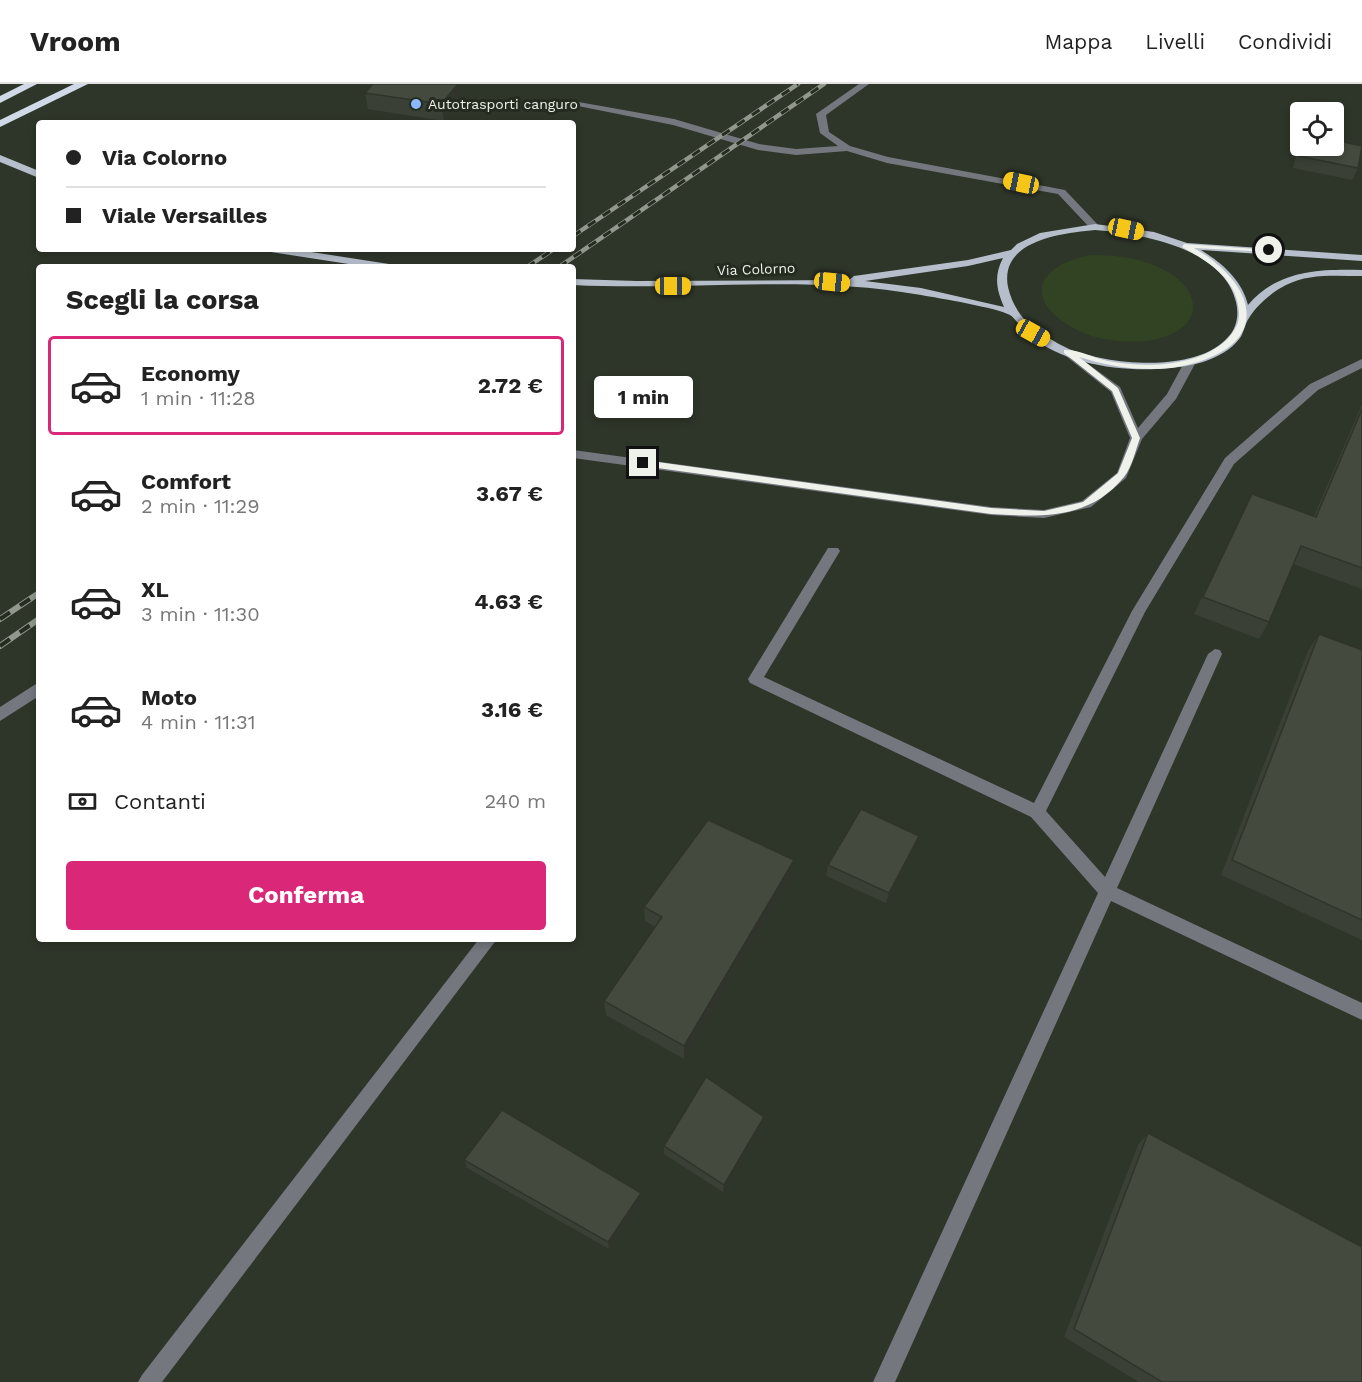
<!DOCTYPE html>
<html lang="it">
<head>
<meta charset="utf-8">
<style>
	body { margin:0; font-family:"Work Sans",sans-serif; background:#f6f6f6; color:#222; height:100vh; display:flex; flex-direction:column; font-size:22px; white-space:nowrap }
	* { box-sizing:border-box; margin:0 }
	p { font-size:20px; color:#767676 }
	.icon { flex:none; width:33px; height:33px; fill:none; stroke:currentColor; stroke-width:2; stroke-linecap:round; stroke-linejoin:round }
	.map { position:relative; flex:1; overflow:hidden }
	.panel { position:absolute; left:36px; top:180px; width:540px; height:678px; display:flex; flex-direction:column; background:#fff; border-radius:6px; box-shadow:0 3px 9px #0003 }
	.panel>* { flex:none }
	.banner { position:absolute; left:36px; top:36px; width:540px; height:132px; border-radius:6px; box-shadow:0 3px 9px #0003; display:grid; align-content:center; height:132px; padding:0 30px; background:#fff }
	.controls { position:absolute; left:1290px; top:18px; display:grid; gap:12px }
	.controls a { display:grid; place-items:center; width:54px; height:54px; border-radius:6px; background:#fff; box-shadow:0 3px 9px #0003; font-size:30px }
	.end { position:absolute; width:27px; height:27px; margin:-14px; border:8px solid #eef2eb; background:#111; box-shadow:0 0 0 3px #111 }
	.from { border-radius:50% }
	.bubble { position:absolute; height:42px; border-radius:6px; background:#fff; box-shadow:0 3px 9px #0003; font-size:20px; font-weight:700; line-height:42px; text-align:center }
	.car { position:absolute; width:18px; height:36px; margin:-18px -9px; border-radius:8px; box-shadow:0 0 4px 2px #0007; background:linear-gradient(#f5c518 24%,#345 0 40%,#f5c518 0 76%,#345 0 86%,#f5c518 0) }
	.banner b { display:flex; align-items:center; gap:21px; height:57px; font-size:22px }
	.banner b+b { border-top:2px solid #e0e0e0 }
	.banner i { width:15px; height:15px; background:#222 }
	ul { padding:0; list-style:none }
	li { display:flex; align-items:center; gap:18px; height:99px; margin:0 12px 9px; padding:0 18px; border:3px solid transparent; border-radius:6px }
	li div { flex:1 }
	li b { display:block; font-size:22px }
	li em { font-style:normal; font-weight:700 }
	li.active { border-color:#db2777 }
	li>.icon { width:54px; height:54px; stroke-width:1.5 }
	h2 { padding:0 30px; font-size:27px; line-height:72px }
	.pay { display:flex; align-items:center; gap:15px; height:66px; padding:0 30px; font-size:22px }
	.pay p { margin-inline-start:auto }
	.cta { display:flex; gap:12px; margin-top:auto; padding:12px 30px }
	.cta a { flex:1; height:69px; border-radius:6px; background:#db2777; color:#fff; font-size:24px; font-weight:700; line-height:69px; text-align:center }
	header { display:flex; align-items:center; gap:36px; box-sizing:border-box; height:84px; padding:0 30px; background:#fff; border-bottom:2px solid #e0e0e0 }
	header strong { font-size:28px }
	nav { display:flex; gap:33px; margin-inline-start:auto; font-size:21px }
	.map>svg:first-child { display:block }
	.green { fill:#324323 }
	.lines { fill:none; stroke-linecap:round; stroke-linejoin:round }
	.minor { fill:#74787e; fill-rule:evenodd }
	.major { fill:#b5beca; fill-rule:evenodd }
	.highway { fill:#cfd9e7; fill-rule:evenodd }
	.rail-far1-casing { stroke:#92988e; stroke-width:4.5 }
	.rail-casing { stroke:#92988e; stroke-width:6 }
	.rail-far1 { stroke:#242b1f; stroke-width:3; stroke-dasharray:9; stroke-linecap:butt }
	.rail { stroke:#242b1f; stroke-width:4; stroke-dasharray:12; stroke-linecap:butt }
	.wall { fill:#3a4035 }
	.shaded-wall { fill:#30342b }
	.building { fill:#444b3e; stroke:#30342b; stroke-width:1.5 }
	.route { fill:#eef2eb }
	.poi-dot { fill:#8bbafc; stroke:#242b1f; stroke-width:2 }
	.labels { text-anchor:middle; stroke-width:6; stroke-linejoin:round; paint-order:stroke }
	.far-poi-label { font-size:14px; fill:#eef2eb; stroke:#242b1f; text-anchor:start }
	.far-street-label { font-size:14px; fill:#eef2eb; stroke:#242b1f }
</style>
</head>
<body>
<header>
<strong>Vroom</strong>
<nav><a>Mappa</a><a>Livelli</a><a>Condividi</a></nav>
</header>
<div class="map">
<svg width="1362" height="1298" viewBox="0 0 1362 1298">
	<rect width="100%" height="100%" fill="#2e3529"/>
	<path class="green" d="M1090,171c23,0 45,2 66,11 54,23 48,69 -11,75 -21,2 -47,-1 -66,-10 -55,-28 -47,-64 11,-76z"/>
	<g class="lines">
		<g class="minor">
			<polygon points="859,0 869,0 826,31 829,48 850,62 888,73 1065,106 1100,143 1091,145 1058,110 887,79 847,67 796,71 758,66 673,41 568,20 573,17 674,35 759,60 796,65 838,62 820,49 816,30"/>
			<polygon points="1066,264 1120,303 1138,344 1167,310 1186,275 1190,274 1196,278 1176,315 1142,355 1126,394 1091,423 1044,434 991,431 573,374 573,366 991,423 1044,426 1082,417 1117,389 1130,354 1111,308 1062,269 1062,265"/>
			<polygon points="1362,275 1362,284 1318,306 1234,380 1145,528 1046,727 1105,793 1208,570 1215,565 1220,566 1222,570 1117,804 1362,919 1362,936 1111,817 895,1298 873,1298 1098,809 1031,733 750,599 748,595 828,464 838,464 840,467 764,593 1034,719 1132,527 1225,374 1310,300"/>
			<polygon points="39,598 39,612 0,637 0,623"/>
			<polygon points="479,855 497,855 162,1298 138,1298 142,1291"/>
		</g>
		<g class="major">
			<polygon points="0,71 39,87 39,94 0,78"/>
			<path d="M1095,140l59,8 33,11 175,12v6l-161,-11c21,13 41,30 47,55 30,-35 71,-36 114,-35v6c-25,0 -53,-3 -76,9 -14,7 -29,20 -37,33 -4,6 -5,14 -9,20 -18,24 -55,30 -83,31 -43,2 -93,-6 -129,-34 -6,-6 -12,-16 -18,-20 -12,-7 -72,-17 -89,-20 -114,-21 -232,-4 -348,-10v-6l64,2 212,-1 5,-4 114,-16 43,-10 6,-6 23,-11zM1095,146c46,4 128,17 141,72 3,12 1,25 -7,34 -31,38 -120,29 -160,13 -15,-7 -29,-16 -42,-27 -10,-10 -16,-22 -19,-35 -9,-47 55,-54 87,-57zM1003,174c-9,17 -7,31 1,49l-83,-19 -56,-7 103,-15z"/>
			<polygon points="266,165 292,165 389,180 394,183 368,183 271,168"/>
		</g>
		<g class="highway">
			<polygon points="24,0 37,0 0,19 0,12"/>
			<polygon points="74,0 88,0 0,43 0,36"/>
		</g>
		<g class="rail-far1-casing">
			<g id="rail-far1">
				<polyline points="573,152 798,0"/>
				<polyline points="527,183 554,165"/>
				<polyline points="559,183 824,0"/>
			</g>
		</g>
		<g class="rail-casing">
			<g id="rail">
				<polyline points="0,535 39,509"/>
				<polyline points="0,562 39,535"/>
			</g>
		</g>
		<use href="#rail-far1" class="rail-far1"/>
		<use href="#rail" class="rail"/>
	</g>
	<g class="wall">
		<polygon points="373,0 460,0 462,15 444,37 368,25 365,9"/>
		<polygon points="1300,57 1300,62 1358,84 1352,96 1293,84"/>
		<polygon points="1362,320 1362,505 1293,480 1269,538 1259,555 1194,530 1252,410 1314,432"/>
		<polygon points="1319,550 1362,566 1362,856 1221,791 1308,567"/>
		<polygon points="915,763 886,819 826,792 828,781"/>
		<polygon points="792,791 684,975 606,931 604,917 655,843 645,837 644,823"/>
		<polygon points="763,1041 723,1108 664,1070 664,1062"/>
		<polygon points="1148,1049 1362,1298 1139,1298 1064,1253 1138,1061"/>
		<polygon points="464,1076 641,1109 642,1116 609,1165 467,1084"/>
	</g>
	<g class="shaded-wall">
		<polygon points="458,0 460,0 462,15 444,37 441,20"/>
		<polygon points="919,752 915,763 886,819 889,809"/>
		<polygon points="794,776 792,791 684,975 684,962"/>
		<polygon points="764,1033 763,1041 723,1108 724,1101"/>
		<polygon points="641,1109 642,1116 609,1165 608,1158"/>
	</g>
	<g class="building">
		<polygon points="373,0 458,0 441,20 365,9"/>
		<polygon points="1334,56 1362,62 1358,84 1298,72 1300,61 1334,62"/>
		<polygon points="1362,325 1362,484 1301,462 1269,538 1203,513 1252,410 1316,433"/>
		<polygon points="1319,550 1362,566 1362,836 1232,776"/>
		<polygon points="861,725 919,752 889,809 828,781"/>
		<polygon points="708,736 794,776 684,962 604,917 662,833 644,823"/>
		<polygon points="706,993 764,1033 724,1101 664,1062"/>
		<polygon points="502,1026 641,1109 608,1158 464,1076"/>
		<polygon points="1148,1049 1362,1163 1362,1298 1162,1298 1074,1245"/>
	</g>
	<path class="route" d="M1184,160l88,6 -3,2 -75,-4c61,35 80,94 -3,116 -37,10 -76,4 -112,-7l39,31 22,50c-4,11 -8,29 -16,39 -35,43 -83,40 -133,37l-348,-48 -4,-3 4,-3 348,48 53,3 39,-9 35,-29 14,-35 -20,-47 -48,-38v-3c14,-1 30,8 44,11 36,7 85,6 115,-18 9,-8 17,-18 16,-31 -2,-33 -30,-50 -57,-65z"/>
	<circle class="poi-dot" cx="416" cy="20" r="6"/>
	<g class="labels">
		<g class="far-poi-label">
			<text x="428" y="25">Autotrasporti canguro</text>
		</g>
		<g class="far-street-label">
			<text transform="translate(756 185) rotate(-2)" y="5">Via Colorno</text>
		</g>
	</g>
</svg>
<div class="controls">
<a><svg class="icon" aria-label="locate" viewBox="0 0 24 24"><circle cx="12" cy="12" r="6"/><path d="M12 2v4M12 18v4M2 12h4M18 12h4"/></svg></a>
</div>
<i class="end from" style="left:1269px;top:166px"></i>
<i class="end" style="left:643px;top:379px"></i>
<div class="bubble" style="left:594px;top:292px;width:99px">1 min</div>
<i class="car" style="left:1021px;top:99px;rotate:282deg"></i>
<i class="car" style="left:1126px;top:145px;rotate:102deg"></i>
<i class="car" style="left:832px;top:198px;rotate:96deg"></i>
<i class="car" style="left:673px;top:202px;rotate:90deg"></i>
<i class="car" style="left:1033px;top:249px;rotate:119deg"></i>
<div class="banner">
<b><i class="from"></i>Via Colorno</b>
<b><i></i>Viale Versailles</b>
</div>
<section class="panel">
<h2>Scegli la corsa</h2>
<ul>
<li class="active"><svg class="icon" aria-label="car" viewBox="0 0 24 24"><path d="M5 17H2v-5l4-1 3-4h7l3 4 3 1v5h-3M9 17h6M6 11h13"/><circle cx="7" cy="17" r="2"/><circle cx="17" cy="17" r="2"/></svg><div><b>Economy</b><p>1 min · 11:28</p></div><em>2.72 €</em></li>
<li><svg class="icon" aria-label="car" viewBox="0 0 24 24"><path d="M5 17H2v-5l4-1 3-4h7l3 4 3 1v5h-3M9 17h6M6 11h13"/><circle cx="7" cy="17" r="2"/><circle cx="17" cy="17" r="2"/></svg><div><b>Comfort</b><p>2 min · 11:29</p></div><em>3.67 €</em></li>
<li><svg class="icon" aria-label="car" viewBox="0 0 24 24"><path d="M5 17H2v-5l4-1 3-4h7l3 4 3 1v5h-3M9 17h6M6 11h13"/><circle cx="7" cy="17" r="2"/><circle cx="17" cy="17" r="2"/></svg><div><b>XL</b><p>3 min · 11:30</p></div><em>4.63 €</em></li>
<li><svg class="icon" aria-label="car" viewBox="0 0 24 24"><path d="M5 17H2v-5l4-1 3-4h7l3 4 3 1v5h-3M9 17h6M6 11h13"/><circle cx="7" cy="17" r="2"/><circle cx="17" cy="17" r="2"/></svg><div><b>Moto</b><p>4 min · 11:31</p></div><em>3.16 €</em></li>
</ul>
<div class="pay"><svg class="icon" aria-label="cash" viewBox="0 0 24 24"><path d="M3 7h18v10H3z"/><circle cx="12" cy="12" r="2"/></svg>Contanti<p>240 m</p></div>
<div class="cta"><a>Conferma</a></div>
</section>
</div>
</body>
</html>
